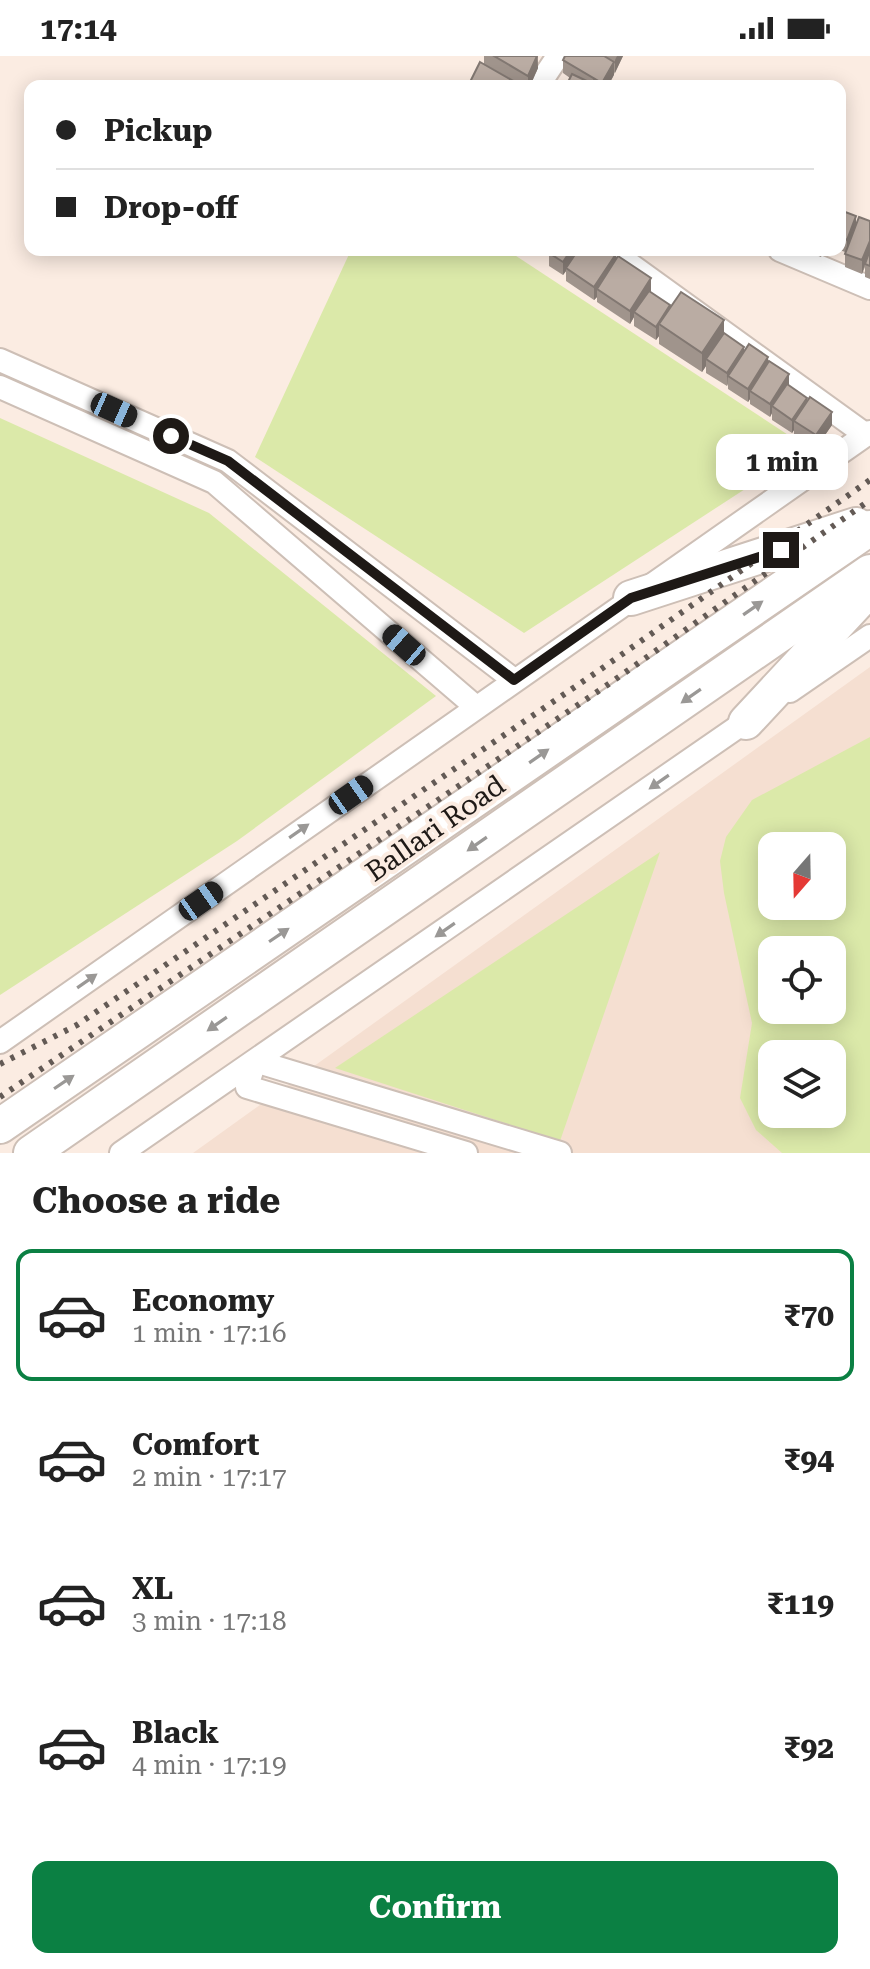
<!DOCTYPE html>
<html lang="en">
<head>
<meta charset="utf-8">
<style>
	body { margin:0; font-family:"Roboto Serif",serif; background:#f6f6f6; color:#222; height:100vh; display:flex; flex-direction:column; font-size:30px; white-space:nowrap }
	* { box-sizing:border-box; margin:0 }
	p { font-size:26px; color:#767676 }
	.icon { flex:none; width:44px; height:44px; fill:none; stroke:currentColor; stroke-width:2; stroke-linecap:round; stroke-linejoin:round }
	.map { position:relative; height:1097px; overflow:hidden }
	.details { display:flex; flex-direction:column; background:#fff; flex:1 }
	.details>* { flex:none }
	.banner { position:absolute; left:24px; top:24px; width:822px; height:176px; border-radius:16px; box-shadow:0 4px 20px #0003; display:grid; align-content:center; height:176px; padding:0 32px; background:#fff }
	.needle { width:52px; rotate:200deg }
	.tools { position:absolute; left:758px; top:776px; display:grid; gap:16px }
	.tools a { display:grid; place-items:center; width:88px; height:88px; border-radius:16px; background:#fff; box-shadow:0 4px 20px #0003; font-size:40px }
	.end { position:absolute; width:36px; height:36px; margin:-18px; border:10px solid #1e1916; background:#fff; box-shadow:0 0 0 4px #fff }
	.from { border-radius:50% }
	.bubble { position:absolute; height:56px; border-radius:16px; background:#fff; box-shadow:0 4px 20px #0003; font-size:26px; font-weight:700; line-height:56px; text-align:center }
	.car { position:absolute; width:24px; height:48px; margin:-24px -12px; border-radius:10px; box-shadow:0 0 6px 2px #0007; background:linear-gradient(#222 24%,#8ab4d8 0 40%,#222 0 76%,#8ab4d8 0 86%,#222 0) }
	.banner b { display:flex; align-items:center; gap:28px; height:76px; font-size:30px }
	.banner b+b { border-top:2px solid #e0e0e0 }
	.banner i { width:20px; height:20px; background:#222 }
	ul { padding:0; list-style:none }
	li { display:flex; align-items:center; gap:24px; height:132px; margin:0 16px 12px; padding:0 16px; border:4px solid transparent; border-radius:16px }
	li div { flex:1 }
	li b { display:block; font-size:30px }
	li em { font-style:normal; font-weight:700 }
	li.selected { border-color:#0b8043 }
	li>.icon { width:72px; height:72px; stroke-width:1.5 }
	h2 { padding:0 32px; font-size:36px; line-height:96px }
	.action { display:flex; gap:16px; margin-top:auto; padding:16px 32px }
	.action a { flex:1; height:92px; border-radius:16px; background:#0b8043; color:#fff; font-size:32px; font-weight:700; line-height:92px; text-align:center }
	.status { display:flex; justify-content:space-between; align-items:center; height:56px; padding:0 40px; background:#fff; direction:ltr }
	.status svg { height:22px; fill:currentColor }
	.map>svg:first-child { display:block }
	.built { fill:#f5dfd1; fill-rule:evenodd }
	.green { fill:#dbe9a9; fill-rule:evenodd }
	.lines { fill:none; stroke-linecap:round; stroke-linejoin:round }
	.minor-casing { stroke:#cdbfb6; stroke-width:26 }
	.highway-casing { stroke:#cdbfb6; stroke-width:38 }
	.minor { stroke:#fff; stroke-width:22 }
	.highway { stroke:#fff; stroke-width:34 }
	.rail { stroke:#635a55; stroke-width:6; stroke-dasharray:4 8; stroke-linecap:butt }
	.wall { fill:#a0948c }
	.shaded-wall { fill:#827872 }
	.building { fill:#baaca3; stroke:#827872; stroke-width:2 }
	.oneway { fill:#9a9896 }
	.route { stroke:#1e1916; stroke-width:10 }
	.labels { text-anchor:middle; stroke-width:8; stroke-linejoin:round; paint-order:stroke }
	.street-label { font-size:28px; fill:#1e1916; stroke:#fbece2 }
</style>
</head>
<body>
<div class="status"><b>17:14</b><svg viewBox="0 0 49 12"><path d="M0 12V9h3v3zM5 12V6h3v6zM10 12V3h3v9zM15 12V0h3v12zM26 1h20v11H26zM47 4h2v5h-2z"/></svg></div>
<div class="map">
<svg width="870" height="1097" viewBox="0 0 870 1097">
	<rect width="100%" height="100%" fill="#fbece2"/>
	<path class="built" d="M870,611v486h-677zM772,790h60v60h-60zM772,894h60v60h-60zM772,998h60v60h-60z"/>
	<g class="green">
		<polygon points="351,194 507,194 808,392 524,577 255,401"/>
		<polygon points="0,362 209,457 436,640 237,785 0,939"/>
		<path d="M870,681v416h-88l-26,-23 -16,-32 12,-75 -28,-130 -4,-32 6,-24 26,-37zM832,790v60h-60v-60zM772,894h60v60h-60zM772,998h60v60h-60z"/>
		<polygon points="660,796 560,1085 335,1012"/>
	</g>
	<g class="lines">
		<g class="minor-casing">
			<g id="minor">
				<polyline points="538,30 558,0"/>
				<polyline points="610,194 866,379"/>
				<polyline points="780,194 870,232"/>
				<polyline points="0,304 228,405 514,624"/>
				<polyline points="0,331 214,426 476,651"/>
				<polyline points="790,635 870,580"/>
				<polyline points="0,986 870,376"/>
				<polyline points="121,1097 755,659"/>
				<polyline points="466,1097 247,1031 255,1005 560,1097"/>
			</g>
		</g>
		<g class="highway-casing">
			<g id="highway">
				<polyline points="631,542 856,469"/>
				<polyline points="746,666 867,536"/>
				<polyline points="0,1070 870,472"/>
				<polyline points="31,1097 870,516"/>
			</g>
		</g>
		<use href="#minor" class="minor"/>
		<use href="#highway" class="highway"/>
		<g class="rail">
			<polyline points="0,1008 77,969 594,618 870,424"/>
			<polyline points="0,1041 603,632 870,444"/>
		</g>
	</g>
	<g class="wall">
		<polygon points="484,0 538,0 538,12 530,30 523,30 484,8"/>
		<polygon points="565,0 623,0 608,30 566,30 570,22 563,17 563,4"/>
		<polygon points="840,154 856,168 870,165 870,223 865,221 865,211 862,218 845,211 845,196 840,194"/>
		<polygon points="804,194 824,194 821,201"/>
		<polygon points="549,197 616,204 651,235 651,236 670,249 724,277 744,295 768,306 789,330 832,369 816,392 794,378 794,374 792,377 772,364 772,357 770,361 750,348 750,343 748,346 728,333 728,328 727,330 706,317 706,310 702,316 659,288 659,280 656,284 634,270 634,261 630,268 597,246 597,241 594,244 566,225 566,215 563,219 549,210"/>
	</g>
	<g class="shaded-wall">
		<polygon points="537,0 538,12 530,30 528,30 528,20"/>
		<polygon points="617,0 623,0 615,17 615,4"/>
		<polygon points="614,6 614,19 608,30 602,30 602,27"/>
		<polygon points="856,160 856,173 847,197 847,184"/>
		<polygon points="870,185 870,198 865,208 862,218 862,204"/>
		<polygon points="571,194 580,194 566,212 566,215 563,219 563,206"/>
		<polygon points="616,198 616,212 597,233 597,241 594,244 594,231"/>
		<polygon points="651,222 651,235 636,258 634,256 634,261 630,268 630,255"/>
		<polygon points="670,249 659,268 659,280 656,284 656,271"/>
		<polygon points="724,264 724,284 706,303 706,310 702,316 702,297"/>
		<polygon points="744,291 744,304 728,320 727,330 727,317"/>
		<polygon points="768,301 768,315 750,335 750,343 748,346 748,333"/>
		<polygon points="789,318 789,331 772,350 772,357 770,361 770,348"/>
		<polygon points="807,342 807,355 794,365 794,374 792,377 792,364"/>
		<polygon points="832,356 832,369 816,392 816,379"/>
	</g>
	<g class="building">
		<polygon points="494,0 537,0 528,20"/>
		<polygon points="565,0 604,0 614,6 602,27 563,4"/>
		<polygon points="480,6 522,30 478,30 470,26"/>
		<polygon points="572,18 589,26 587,30 566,30"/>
		<polygon points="594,24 605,30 591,30"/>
		<polygon points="840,154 856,160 847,184 840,181"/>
		<polygon points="859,161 870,165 870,185 862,204 845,198"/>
		<polygon points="551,194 571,194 563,206 549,197"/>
		<polygon points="578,194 609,194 616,198 594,231 566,212"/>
		<polygon points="870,194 870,210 865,208"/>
		<polygon points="618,200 651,222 630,255 597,233"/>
		<polygon points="649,235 670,249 656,271 634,256"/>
		<polygon points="681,236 724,264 702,297 659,268"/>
		<polygon points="724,277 744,291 727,317 706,303"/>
		<polygon points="749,288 768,301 748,333 728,320"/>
		<polygon points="769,305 789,318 770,348 750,335"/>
		<polygon points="787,328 807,342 792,364 772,350"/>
		<polygon points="810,341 832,356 816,379 794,365"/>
	</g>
	<defs><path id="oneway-solid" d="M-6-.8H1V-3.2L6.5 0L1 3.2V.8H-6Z" transform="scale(2)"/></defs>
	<g class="oneway">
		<use href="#oneway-solid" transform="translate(753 552) rotate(-35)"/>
		<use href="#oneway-solid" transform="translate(691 640) rotate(145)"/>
		<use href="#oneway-solid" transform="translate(539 700) rotate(-35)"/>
		<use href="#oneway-solid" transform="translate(659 726) rotate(145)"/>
		<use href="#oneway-solid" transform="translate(299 775) rotate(-35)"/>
		<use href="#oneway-solid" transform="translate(477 788) rotate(145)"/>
		<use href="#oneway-solid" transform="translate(445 874) rotate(145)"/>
		<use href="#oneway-solid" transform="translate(279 879) rotate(-34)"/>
		<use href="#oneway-solid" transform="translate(87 925) rotate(-35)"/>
		<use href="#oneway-solid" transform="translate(217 968) rotate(145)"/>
		<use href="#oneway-solid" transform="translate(64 1026) rotate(-34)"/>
	</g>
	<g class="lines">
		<polyline class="route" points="171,380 228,405 514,624 631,542 781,494"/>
	</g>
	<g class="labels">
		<g class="street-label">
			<text transform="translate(435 772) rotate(-35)" y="10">Ballari Road</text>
		</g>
	</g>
</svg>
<div class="tools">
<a><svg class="needle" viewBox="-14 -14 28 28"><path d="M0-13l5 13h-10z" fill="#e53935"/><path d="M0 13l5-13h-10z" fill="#767676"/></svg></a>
<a><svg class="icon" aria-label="locate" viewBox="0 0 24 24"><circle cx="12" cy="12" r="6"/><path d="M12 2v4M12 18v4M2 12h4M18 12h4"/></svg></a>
<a><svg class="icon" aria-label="layers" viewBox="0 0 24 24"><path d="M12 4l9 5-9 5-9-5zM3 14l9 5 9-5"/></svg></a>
</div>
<i class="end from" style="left:171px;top:380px"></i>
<i class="end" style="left:781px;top:494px"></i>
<div class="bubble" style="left:716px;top:378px;width:132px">1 min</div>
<i class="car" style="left:114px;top:354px;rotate:114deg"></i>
<i class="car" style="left:404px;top:589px;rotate:311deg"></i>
<i class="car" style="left:351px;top:739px;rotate:55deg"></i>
<i class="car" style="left:201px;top:845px;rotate:55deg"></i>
<div class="banner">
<b><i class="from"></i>Pickup</b>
<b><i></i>Drop-off</b>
</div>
</div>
<section class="details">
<h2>Choose a ride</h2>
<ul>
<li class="selected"><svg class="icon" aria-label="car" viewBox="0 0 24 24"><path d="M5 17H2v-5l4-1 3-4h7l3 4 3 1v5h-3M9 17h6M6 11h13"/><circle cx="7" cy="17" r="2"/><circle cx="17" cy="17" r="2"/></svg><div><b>Economy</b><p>1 min · 17:16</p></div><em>₹70</em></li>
<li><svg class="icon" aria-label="car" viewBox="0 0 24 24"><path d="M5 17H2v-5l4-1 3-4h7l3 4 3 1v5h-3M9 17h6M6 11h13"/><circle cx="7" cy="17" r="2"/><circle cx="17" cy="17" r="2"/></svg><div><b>Comfort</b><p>2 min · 17:17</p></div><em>₹94</em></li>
<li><svg class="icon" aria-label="car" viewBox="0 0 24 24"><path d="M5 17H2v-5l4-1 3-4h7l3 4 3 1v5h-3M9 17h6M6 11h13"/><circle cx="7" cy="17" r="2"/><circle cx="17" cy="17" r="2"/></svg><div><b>XL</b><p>3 min · 17:18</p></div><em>₹119</em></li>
<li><svg class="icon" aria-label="car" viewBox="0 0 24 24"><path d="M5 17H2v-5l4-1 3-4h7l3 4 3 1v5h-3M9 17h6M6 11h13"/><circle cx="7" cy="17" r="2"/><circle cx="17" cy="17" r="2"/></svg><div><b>Black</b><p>4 min · 17:19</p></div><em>₹92</em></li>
</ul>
<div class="action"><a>Confirm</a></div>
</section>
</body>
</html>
